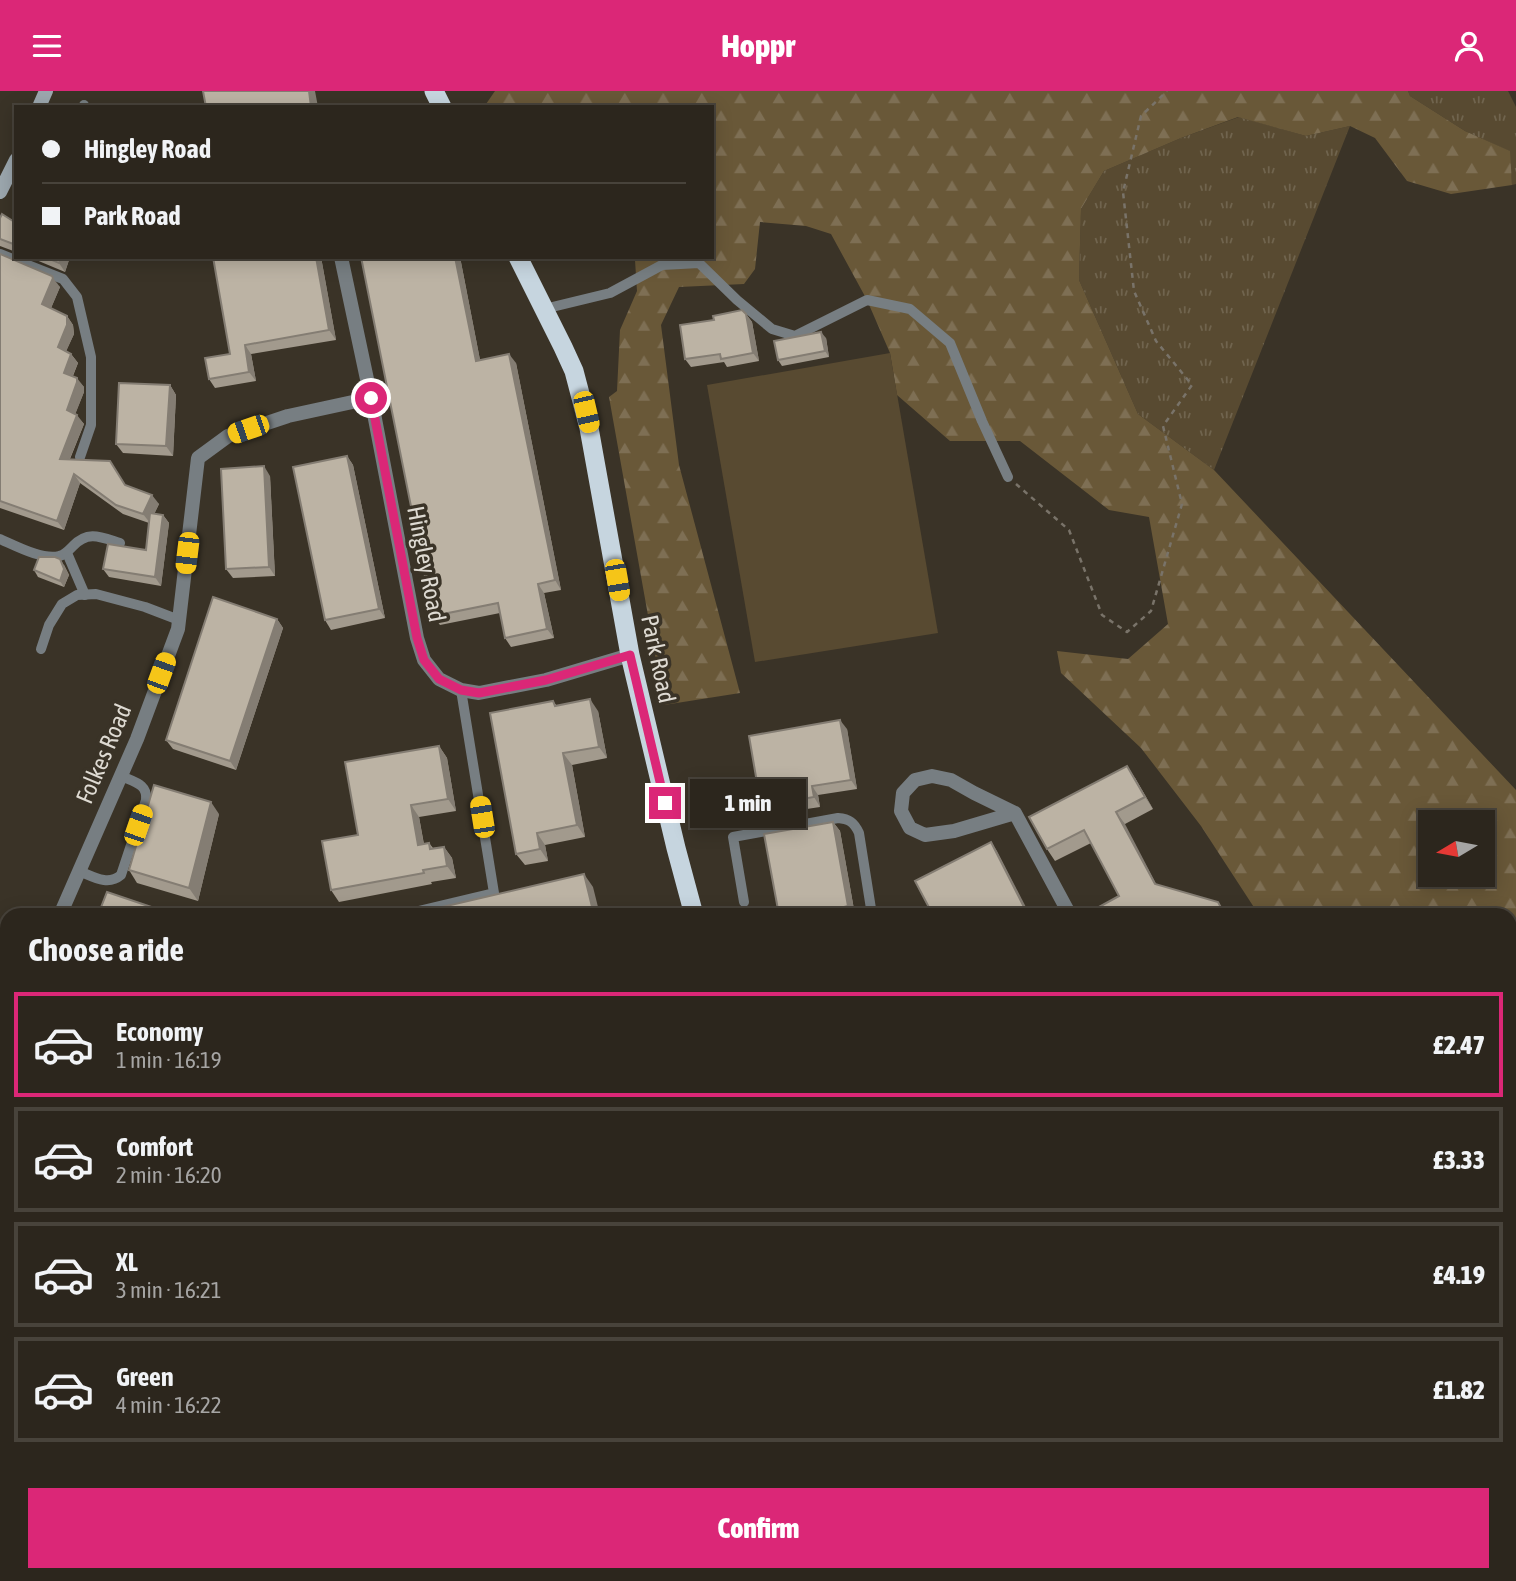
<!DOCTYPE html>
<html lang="en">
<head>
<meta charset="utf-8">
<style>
	body { margin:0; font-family:"Asap Condensed",sans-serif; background:#342e26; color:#f1f3f6; height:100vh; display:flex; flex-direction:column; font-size:26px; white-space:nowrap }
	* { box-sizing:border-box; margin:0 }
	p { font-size:23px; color:#a6a5a4 }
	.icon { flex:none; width:38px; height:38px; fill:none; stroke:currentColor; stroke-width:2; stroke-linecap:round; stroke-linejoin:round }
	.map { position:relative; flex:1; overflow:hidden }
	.side { position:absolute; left:0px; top:817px; width:1517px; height:674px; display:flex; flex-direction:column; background:#2c261d; border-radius:21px 21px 0 0; box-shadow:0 4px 18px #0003,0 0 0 2px #48433b }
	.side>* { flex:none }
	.top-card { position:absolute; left:14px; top:14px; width:700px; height:154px; border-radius:0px; box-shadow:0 4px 18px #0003,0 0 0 2px #48433b; display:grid; align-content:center; height:154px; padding:0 28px; background:#2c261d }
	.needle { width:46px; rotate:260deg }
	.controls { position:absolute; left:1418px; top:719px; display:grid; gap:14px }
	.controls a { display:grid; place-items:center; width:77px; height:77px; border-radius:0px; background:#2c261d; box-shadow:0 4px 18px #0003,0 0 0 2px #48433b; font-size:35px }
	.end { position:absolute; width:32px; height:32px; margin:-16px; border:9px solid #db2777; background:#fff; box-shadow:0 0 0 4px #fff }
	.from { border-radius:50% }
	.bubble { position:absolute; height:49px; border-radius:0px; background:#2c261d; box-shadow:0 4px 18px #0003,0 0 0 2px #48433b; font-size:23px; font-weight:800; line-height:49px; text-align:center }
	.car { position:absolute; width:21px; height:42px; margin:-21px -10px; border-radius:9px; box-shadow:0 0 5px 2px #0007; background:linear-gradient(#f5c518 24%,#345 0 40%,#f5c518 0 76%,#345 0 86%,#f5c518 0) }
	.top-card b { display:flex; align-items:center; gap:24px; height:66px; font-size:26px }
	.top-card b+b { border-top:2px solid #48433b }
	.top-card i { width:18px; height:18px; background:#f1f3f6 }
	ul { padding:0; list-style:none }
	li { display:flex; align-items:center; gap:21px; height:105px; margin:0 14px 10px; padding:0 14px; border:4px solid #48433b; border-radius:0px }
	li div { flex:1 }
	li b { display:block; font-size:26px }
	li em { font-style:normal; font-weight:800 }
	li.on { border-color:#db2777 }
	li>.icon { width:63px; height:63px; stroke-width:1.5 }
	h2 { padding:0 28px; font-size:32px; line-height:84px }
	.cta { display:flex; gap:14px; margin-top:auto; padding:14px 28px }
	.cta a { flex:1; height:80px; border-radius:0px; background:#db2777; color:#fff; font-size:28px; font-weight:800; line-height:80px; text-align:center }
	header { display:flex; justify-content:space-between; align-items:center; height:91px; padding:0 28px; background:#db2777; color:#fff; font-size:32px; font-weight:800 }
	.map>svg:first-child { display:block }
	.grass { fill:url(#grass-tufts) }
	.forest { fill:url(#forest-firs); fill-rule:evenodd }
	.green { fill:#584a31 }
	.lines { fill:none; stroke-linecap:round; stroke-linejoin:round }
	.path { stroke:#797369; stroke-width:2.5; stroke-dasharray:5 5; stroke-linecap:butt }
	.service { stroke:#777e82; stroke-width:10 }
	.minor { stroke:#777e82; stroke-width:14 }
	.tertiary { stroke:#777e82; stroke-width:14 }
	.secondary { stroke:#9ca7ae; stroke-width:14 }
	.trunk { stroke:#c6d5df; stroke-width:19 }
	.wall { fill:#a29a8d }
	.shaded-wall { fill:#847d73 }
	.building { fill:#bcb3a4; stroke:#847d73; stroke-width:2 }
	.route { stroke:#db2777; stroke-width:9 }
	.labels { text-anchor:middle; stroke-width:7; stroke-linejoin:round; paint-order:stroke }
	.street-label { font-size:24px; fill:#dedad2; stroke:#3a3327 }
</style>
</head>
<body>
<header><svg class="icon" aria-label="menu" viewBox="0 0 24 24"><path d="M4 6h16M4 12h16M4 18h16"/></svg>Hoppr<svg class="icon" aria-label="person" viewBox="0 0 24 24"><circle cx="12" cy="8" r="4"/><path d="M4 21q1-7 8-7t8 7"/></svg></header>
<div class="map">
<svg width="1516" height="1490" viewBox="0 0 1516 1490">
	<defs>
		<pattern id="grass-tufts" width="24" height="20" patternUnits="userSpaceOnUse" patternTransform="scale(1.75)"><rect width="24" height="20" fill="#584a31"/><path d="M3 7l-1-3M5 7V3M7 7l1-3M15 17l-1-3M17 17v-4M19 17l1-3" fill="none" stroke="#70644e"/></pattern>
		<pattern id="forest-firs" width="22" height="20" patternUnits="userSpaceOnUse" patternTransform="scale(1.75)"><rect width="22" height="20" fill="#695838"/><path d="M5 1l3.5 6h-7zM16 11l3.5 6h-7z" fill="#7e6f54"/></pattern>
	</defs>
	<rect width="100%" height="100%" fill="#3a3327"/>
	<g class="grass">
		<polygon points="1408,0 1508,0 1516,16 1516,93 1512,94 1509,60 1465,40 1410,5"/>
		<polygon points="1239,26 1306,45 1350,35 1214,379 1138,323 1079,189 1081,118 1104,80 1181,47"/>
	</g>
	<path class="forest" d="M495,0h913l2,5 55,35 45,20 2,34 -61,9 -44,-13 -32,-43 -25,-12 -44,10 -68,-19 -57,21 -77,33 -23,38 -2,71 59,134 76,56 302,320v648l-6,-7v-516h-251l-58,-89 -60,-78 -80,-75 -4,-22 71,8 40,-35 -19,-107 -40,-7 -89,-69h-70l-53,-46 -7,-42 -23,-53 -36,-66 -25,-8 -46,-4 -5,47 -11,15 -65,3 -18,38 18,140 61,228 -76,12 -55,-308 8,-6 3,-61 17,-39 -2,-31 3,-3h74v-150h-228zM1430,732h52v52h-52z"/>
	<polygon class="green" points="890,262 938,542 755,571 707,294"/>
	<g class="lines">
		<polyline class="path" points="1016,393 1069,439 1102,524 1127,541 1151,520 1182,413 1163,335 1192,294 1156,250 1134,200 1123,101 1141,25 1167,0"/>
		<g class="service">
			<polyline points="84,16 84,14"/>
			<polyline points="0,163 63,188 77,206 91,266 91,334 80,366"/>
			<polyline points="544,218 610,202 662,174 699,172 737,209 772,238 795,245 867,209 910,218 950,252 982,330 1008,386"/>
			<path d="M0,448c16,7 42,21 59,17 6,-1 10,-6 14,-10 15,-16 28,-9 47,-3"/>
			<polyline points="67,462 85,504"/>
			<polyline points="41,558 49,534 62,513 77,504 96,503 145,516 179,529"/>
			<path d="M79,780c15,6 29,15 42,4l25,-75c2,-16 -12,-18 -25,-24"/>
			<path d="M744,811l-11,-65 105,-19c11,1 16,4 21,15l13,82"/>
			<polyline points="408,824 410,822 494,802 461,599"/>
			<polyline points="0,1001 7,993"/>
			<polyline points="512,1490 513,1484"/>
		</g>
		<g class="minor">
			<polyline points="341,166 371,307 417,547 424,569 439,588 461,599 479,602 546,589 630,564"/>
			<polyline points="1015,722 954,740 925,744 910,737 901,720 903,702 915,689 932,685 951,689 974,702 1015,722 1070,824"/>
			<polyline points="60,824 137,648 178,538 198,367 228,345 288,325 371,307"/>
			<polyline points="957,1490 957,1484"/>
			<polyline points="1144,1490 1144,1484"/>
		</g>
		<g class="tertiary">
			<polyline points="1294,1484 1303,1490"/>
			<polyline points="60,1490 79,1484"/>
		</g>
		<g class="secondary">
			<polyline points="39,16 46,0"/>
			<polyline points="0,101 16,69"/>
		</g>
		<g class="trunk">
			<polyline points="434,0 442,16"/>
			<polyline points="518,166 563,256 574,280 589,337 630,564 676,757 694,824"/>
			<polyline points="745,1490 745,1484"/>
		</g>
	</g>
	<g class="wall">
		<polygon points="0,127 16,132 16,161 0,155"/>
		<polygon points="0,163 60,196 51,217 67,225 73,234 74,243 66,260 71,263 78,272 73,285 84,296 84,301 75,323 84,333 70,368 110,370 126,395 159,413 154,423 163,424 169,432 161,495 109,486 103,478 146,459 149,432 123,423 80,392 64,439 0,417"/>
		<polygon points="29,166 70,166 65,181"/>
		<polygon points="321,166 336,249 251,263 256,290 215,297 209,288 230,263"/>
		<polygon points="361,166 460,166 480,269 516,272 561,499 544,502 554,547 511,556 505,547 500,522 440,534 433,525"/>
		<polygon points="746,223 752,231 759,270 727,276 724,271 691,276 685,268 714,229"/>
		<polygon points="826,247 829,266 782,275 778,269"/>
		<polygon points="170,294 176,304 173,365 123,362 116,353"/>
		<polygon points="347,365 353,374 385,527 331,539 325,529"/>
		<polygon points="270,385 275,485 233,487 226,478"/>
		<polygon points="64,474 69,484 64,496 38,486 34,479"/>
		<polygon points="277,528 283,537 236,679 173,658 166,649"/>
		<polygon points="553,610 557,615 598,620 607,667 572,674 585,746 545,754 548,770 525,774 516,763"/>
		<polygon points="847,638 857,698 818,704 820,716 767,724 761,715"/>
		<polygon points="439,655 447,667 456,720 419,726 424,753 429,752 433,757 444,756 452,767 456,787 431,791 432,793 339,811 331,799 358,744"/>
		<polygon points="1135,687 1153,718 1125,733 1119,805 1091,752 1055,770 1047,758"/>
		<polygon points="219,723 198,810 137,792 129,779"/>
		<polygon points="833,731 840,740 855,824 779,824"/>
		<polygon points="7,1028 7,1093 0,1091 0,1051"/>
		<polygon points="7,1114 7,1222 0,1223 0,1115"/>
		<polygon points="7,1223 7,1309 0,1310 0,1315 0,1238"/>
		<polygon points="7,1440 7,1468 0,1470 0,1442"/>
		<polygon points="963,1484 1115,1484 1115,1490 970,1489 967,1489"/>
	</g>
	<g class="shaded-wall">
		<polygon points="309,0 315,0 318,16 311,16"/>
		<polygon points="61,166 70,166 65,181 59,172"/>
		<polygon points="316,166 321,166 336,249 329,239"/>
		<polygon points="455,166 460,166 482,279 476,270"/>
		<polygon points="53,187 60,196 49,222 42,213"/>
		<polygon points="746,223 752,231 759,270 753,262"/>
		<polygon points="67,225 73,234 74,243 64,265 58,256"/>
		<polygon points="821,241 826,247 829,266 825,260"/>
		<polygon points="245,254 251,263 256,290 249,281"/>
		<polygon points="71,263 78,272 70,291 64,282"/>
		<polygon points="509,263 516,272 561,499 555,489"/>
		<polygon points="77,287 84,296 84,301 73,329 67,319"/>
		<polygon points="170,294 176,304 173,365 166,355"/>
		<polygon points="77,324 84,333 66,377 60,368"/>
		<polygon points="347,365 353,374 385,527 379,518"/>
		<polygon points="264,375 270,385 275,485 269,476"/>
		<polygon points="74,383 80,392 64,439 57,430"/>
		<polygon points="152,404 159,413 150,432 143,423"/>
		<polygon points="163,424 169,432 161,495 155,486"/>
		<polygon points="60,468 64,474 69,484 64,496 60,490"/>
		<polygon points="538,493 544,502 554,547 547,538"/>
		<polygon points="277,528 283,537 236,679 230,670"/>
		<polygon points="590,608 598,620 607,667 599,656"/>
		<polygon points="840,629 847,638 857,698 851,689"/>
		<polygon points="439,655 447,667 456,720 448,708"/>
		<polygon points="563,662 572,674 585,746 577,734"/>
		<polygon points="1127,675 1135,687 1153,718 1145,706"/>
		<polygon points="812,695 818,704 820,716 814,706"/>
		<polygon points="211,711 219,723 198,810 189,797"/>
		<polygon points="411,714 419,726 426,766 418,754"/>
		<polygon points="1116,721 1125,733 1163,806 1155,793"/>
		<polygon points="833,731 840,740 855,824 848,815"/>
		<polygon points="537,742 545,754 548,770 540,758"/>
		<polygon points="991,751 997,760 1030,824 1028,824"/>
		<polygon points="444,756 452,767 456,787 447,775"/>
		<polygon points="584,783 593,796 600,824 594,824"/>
		<polygon points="7,861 7,887 2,899 0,897 0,879"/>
		<polygon points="470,1484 478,1484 480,1487 479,1490 470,1490"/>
		<polygon points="670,1484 676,1484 679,1487 679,1490 669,1490"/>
		<rect x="1109" y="1484" width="6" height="6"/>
		<polygon points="1188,1484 1195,1484 1195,1490 1187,1490"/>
	</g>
	<g class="building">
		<polygon points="203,0 309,0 311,16 206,16"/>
		<polygon points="2,123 16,132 16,154 0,148 0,127"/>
		<polygon points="0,163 52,185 53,187 42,213 67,225 67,234 58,256 71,263 64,282 77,287 77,291 67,319 77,324 60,368 110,370 125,394 152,404 143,423 116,414 74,383 57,430 0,410"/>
		<polygon points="45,166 61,166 59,172"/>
		<polygon points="213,166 316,166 329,239 245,254 249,281 209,288 205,267 230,263"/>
		<polygon points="361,166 455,166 476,270 509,263 555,489 538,493 547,538 505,547 498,512 433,525"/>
		<polygon points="742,219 746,223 753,262 721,268 720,263 685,268 680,234 714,229 713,225"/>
		<polygon points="821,241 825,260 778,269 774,250"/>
		<polygon points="119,292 170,294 166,355 116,353"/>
		<polygon points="347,365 379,518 325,529 293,376"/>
		<polygon points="264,375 269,476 226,478 221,378"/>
		<polygon points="150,422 163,424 155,486 103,478 108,453 146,459"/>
		<polygon points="39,466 55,466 60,468 64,478 60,490 34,479"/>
		<polygon points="213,506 277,528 230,670 166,649"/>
		<polygon points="590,608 599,656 563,662 577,734 537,742 540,758 516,763 490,622 553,610 555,615"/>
		<polygon points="840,629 851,689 812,695 814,706 761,715 749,645"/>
		<polygon points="439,655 448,708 411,714 418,754 429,752 430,758 444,756 447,775 423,779 424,782 331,799 322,750 358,744 345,671"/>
		<polygon points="1127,675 1145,706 1116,721 1155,793 1218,811 1225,824 1089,824 1088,822 1119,805 1084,739 1047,758 1029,726"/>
		<polygon points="154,694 211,711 189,797 129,779"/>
		<polygon points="833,731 848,815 840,817 842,824 779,824 764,743"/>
		<polygon points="991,751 1028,824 933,824 915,790"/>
		<polygon points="584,783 594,824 412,823"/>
		<polygon points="107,801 175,824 98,824"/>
		<polygon points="0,848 7,851 7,861 0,879"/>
		<polygon points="7,1028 7,1086 0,1084 0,1051"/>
		<polygon points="7,1114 7,1218 7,1216 3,1213 0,1213 0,1115"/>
		<polygon points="7,1223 7,1299 0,1300 0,1238 1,1237 0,1227 5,1226"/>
		<polygon points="7,1440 7,1461 0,1463 0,1442"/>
		<polygon points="1510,1466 1516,1470 1516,1490 1441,1490 1445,1484 1510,1484"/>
		<rect x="392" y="1484" width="78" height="6"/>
		<polygon points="538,1484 670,1484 669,1490 538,1490"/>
		<polygon points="971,1484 1109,1484 1109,1490 970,1490"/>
		<polygon points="1166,1484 1188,1484 1187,1490 1165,1490"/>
		<polygon points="1242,1484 1262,1484 1273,1490 1239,1490"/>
		<polygon points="787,1485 823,1486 823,1490 787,1490"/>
	</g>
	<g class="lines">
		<polyline class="route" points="371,307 417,547 424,569 439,588 461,599 479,602 546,589 630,564 665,712"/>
	</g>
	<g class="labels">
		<g class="street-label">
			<text transform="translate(426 473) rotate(79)" y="8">Hingley Road</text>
			<text transform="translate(658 568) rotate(78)" y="8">Park Road</text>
			<text transform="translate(104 663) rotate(-67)" y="8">Folkes Road</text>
		</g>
	</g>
</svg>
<div class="controls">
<a><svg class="needle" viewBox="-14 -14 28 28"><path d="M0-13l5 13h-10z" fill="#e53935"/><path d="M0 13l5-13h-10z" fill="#a6a5a4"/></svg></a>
</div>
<i class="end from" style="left:371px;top:307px"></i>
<i class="end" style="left:665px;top:712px"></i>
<div class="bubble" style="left:690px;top:688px;width:116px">1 min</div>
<i class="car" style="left:586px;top:321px;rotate:167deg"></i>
<i class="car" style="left:248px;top:338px;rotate:251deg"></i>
<i class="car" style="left:187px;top:462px;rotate:187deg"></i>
<i class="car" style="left:617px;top:489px;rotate:170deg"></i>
<i class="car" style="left:161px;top:582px;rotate:20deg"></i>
<i class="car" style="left:482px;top:726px;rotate:351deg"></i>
<i class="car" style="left:138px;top:734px;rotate:19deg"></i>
<div class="top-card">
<b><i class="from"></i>Hingley Road</b>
<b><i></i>Park Road</b>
</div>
<section class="side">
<h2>Choose a ride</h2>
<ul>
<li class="on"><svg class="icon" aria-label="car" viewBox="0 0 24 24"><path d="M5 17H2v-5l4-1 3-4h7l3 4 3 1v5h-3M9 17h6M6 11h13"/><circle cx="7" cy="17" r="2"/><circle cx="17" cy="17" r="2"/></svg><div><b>Economy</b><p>1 min · 16:19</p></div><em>£2.47</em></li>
<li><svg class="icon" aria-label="car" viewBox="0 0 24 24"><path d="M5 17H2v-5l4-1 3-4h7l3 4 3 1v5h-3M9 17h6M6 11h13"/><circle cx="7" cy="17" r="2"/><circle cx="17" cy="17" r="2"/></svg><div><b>Comfort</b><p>2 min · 16:20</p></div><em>£3.33</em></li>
<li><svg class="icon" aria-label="car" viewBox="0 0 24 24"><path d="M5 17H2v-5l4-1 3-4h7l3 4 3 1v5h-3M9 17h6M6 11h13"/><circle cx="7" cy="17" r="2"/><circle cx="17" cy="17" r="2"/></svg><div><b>XL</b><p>3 min · 16:21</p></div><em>£4.19</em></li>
<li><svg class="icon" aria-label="car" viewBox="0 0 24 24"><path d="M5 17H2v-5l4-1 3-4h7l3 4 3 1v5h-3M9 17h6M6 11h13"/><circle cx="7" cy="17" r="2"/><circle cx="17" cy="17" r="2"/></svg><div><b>Green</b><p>4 min · 16:22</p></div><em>£1.82</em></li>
</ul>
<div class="cta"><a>Confirm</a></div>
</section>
</div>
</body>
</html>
